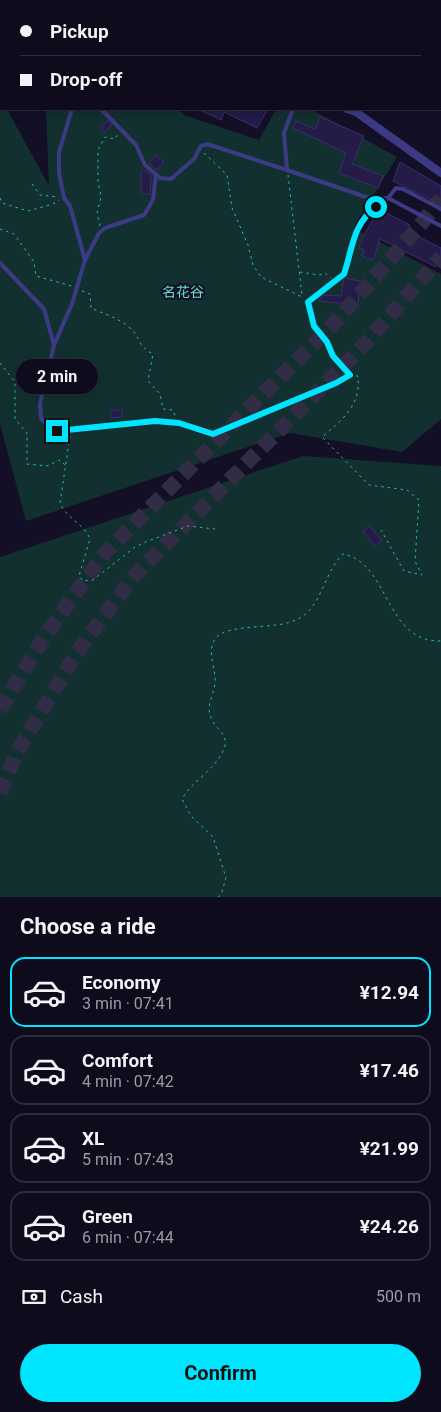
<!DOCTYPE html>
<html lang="en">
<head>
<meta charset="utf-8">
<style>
	body { margin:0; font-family:Roboto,"Noto Sans SC",sans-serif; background:#1c1929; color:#f1f3f6; height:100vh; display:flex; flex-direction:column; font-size:19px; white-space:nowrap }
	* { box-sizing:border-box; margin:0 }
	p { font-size:16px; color:#9b9ba3 }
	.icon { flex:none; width:28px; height:28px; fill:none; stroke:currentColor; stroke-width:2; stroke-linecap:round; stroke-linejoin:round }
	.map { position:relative; height:897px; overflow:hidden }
	.side { display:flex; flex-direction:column; background:#0e0b1c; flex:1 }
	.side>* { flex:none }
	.banner { position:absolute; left:0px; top:0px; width:441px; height:110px; box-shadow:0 2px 12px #0003,0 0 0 1px #2e2b3b; display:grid; align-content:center; height:110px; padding:0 20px; background:#0e0b1c }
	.end { position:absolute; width:22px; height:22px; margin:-11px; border:6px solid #00e5ff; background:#111; box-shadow:0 0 0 2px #111 }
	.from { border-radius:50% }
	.bubble { position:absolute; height:35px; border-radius:18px; background:#0e0b1c; box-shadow:0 2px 12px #0003,0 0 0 1px #2e2b3b; font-size:16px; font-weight:700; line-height:35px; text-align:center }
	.banner b { display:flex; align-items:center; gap:18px; height:48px; font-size:19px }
	.banner b+b { border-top:1px solid #2e2b3b }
	.banner i { width:12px; height:12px; background:#f1f3f6 }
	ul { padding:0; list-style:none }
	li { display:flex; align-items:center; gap:15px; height:70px; margin:0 10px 8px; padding:0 10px; border:2px solid #2e2b3b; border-radius:15px }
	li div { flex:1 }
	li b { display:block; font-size:19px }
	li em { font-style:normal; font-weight:700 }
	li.on { border-color:#00e5ff }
	li>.icon { width:45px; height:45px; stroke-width:1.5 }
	h2 { padding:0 20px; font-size:22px; line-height:60px }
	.pay { display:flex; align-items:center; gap:12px; height:55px; padding:0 20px; font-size:19px }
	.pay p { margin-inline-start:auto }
	.button { display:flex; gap:10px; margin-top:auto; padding:10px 20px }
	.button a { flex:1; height:58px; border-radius:30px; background:#00e5ff; color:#111; font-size:20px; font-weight:700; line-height:58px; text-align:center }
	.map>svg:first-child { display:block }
	.green { fill:#12302f }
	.building { fill:#241b47; stroke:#3b2d73 }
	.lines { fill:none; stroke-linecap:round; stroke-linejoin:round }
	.highway-tunnel { stroke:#312d47; stroke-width:15; stroke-dasharray:15 8; stroke-linecap:butt }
	.path { stroke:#2fb8b0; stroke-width:1; stroke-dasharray:2.5 4; stroke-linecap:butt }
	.lane { stroke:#3d3a85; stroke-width:4 }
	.street { stroke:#3d3a85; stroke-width:8 }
	.route { stroke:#00e5ff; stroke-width:6 }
	.labels { text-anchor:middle; stroke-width:4; stroke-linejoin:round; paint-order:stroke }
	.park-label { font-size:14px; fill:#5fe0c0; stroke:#130f26 }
</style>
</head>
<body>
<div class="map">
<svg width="441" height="897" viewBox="0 0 441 897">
	<rect width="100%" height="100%" fill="#130f26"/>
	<g class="green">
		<polygon points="0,96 1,109 7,109 49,186 46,109 179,109 184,115 259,140 276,109 311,109 397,157 353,228 441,274 441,419 402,452 290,433 26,521 0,424"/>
		<polygon points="303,456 441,466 441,897 0,897 0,557"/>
	</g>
	<g class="building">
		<polygon points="198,109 268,109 257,128 224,112 221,120"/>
		<polygon points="320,117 364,136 352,164 383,176 378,188 339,173 346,153 293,128 296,121 315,129"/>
		<polygon points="107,121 112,125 105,132 101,128"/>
		<polygon points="156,155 164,162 157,170 149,163"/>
		<polygon points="400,162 441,186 441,205 393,181"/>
		<polygon points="141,171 146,171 151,175 150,194 141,194"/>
		<polygon points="379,209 410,225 407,231 441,248 441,258 436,267 380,239 373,260 362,256 364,250 359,248 363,237"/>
		<polygon points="344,278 360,281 358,305 319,301 323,295 341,296"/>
		<polygon points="111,410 122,410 122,417 111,418"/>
		<polygon points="370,526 382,541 375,546 363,531"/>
	</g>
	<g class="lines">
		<g class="highway-tunnel">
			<polyline points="0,710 46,634 105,553 336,321 422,223 441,198"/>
			<polyline points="0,793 17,752 76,654 133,577 363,346 441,257"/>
		</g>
		<g class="path">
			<polyline points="16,1 18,0"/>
			<polyline points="0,16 1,15"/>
			<polyline points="204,153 227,175 232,208 248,245 253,265 261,277 304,298"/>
			<polyline points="288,175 302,295"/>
			<polyline points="32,184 40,195 58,197"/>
			<polyline points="0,198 2,203 28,211 53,204 59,200"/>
			<polyline points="100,226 97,213 101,197 98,181 98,150 105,137 115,139 118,134"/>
			<polyline points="0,229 14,234 34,262 36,276 72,286"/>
			<polyline points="300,272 319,275 325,273 331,278"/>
			<path d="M82,291l8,3 1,14c13,6 28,10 39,20 11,9 6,17 23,26l-5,27 12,13 3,15 10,1 3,8"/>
			<polyline points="0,363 15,382 15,419 27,433 27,464 47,466 60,460 65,465"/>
			<path d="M356,376h2c3,30 -16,44 -36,61l47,48 38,5 12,10 -4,61 7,14 -18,-4 -23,-41"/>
			<path d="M70,436l-10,67c6,15 24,21 30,36l-11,37 4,5 10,-1 42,-33 13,-6 40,-15 27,3"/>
			<path d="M218,897l3,-2 5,-17 -13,-41 -22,-21 -9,-17c11,-20 35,-29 43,-53 3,-11 -9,-17 -13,-26 -7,-13 1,-23 3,-36 2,-14 -9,-32 0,-45 12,-17 61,-8 83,-20 24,-12 26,-47 45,-65 47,9 41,88 98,87"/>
		</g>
		<g class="lane">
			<polyline points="72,109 59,152 59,173 64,198 70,206 85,260"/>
			<polyline points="101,109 136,145 145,165 160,178 171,179 194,159 201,146 207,144 287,170"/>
			<polyline points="293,109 284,133 287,170 366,197 388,198"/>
			<polyline points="156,174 153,200 144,215 105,228 99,233 85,260 72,304 54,345 40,404 41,418 48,427 57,431 155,421 179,423 213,434 336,383 350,375 333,356 327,342 314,326 308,302 344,274 350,247 365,215 388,198"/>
			<polyline points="441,209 403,189 396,188 388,198 441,226"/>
			<polyline points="0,263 44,309 54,345"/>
		</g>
		<g class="street">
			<polyline points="156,0 160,1"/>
			<polyline points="175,0 176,1"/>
			<polyline points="104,1 125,0"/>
			<polyline points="0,58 1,60"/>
			<polyline points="347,109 356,112 441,173"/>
		</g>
	</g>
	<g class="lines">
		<path class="route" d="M57,431l98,-10 24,2 34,11 123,-51 14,-8 -17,-19 -6,-14 -13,-16 -6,-24 36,-28c9,-26 8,-49 32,-67"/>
	</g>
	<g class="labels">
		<g class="park-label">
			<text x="183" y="297">名花谷</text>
		</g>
	</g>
</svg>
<i class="end from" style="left:376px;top:207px"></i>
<i class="end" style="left:57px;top:431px"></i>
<div class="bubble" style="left:16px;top:359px;width:82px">2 min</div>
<div class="banner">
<b><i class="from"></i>Pickup</b>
<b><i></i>Drop-off</b>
</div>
</div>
<section class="side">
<h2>Choose a ride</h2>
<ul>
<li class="on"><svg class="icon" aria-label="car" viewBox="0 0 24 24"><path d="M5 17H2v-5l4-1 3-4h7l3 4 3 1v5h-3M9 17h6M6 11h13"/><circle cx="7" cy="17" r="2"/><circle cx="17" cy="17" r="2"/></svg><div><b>Economy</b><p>3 min · 07:41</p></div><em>¥12.94</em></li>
<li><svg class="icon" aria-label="car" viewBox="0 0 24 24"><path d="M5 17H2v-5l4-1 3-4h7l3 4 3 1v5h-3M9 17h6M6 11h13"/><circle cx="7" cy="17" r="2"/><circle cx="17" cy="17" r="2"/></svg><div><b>Comfort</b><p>4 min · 07:42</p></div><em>¥17.46</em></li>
<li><svg class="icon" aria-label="car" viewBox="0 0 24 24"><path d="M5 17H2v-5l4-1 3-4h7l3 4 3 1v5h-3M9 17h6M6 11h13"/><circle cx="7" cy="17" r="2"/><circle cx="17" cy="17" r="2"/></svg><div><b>XL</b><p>5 min · 07:43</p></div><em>¥21.99</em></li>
<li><svg class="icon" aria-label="car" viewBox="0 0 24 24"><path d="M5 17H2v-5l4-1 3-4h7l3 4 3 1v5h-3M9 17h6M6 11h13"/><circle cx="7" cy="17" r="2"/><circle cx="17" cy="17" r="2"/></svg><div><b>Green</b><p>6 min · 07:44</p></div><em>¥24.26</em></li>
</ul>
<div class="pay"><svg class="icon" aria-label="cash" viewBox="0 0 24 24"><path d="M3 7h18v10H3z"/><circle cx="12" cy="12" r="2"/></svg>Cash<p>500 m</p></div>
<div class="button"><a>Confirm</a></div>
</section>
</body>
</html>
